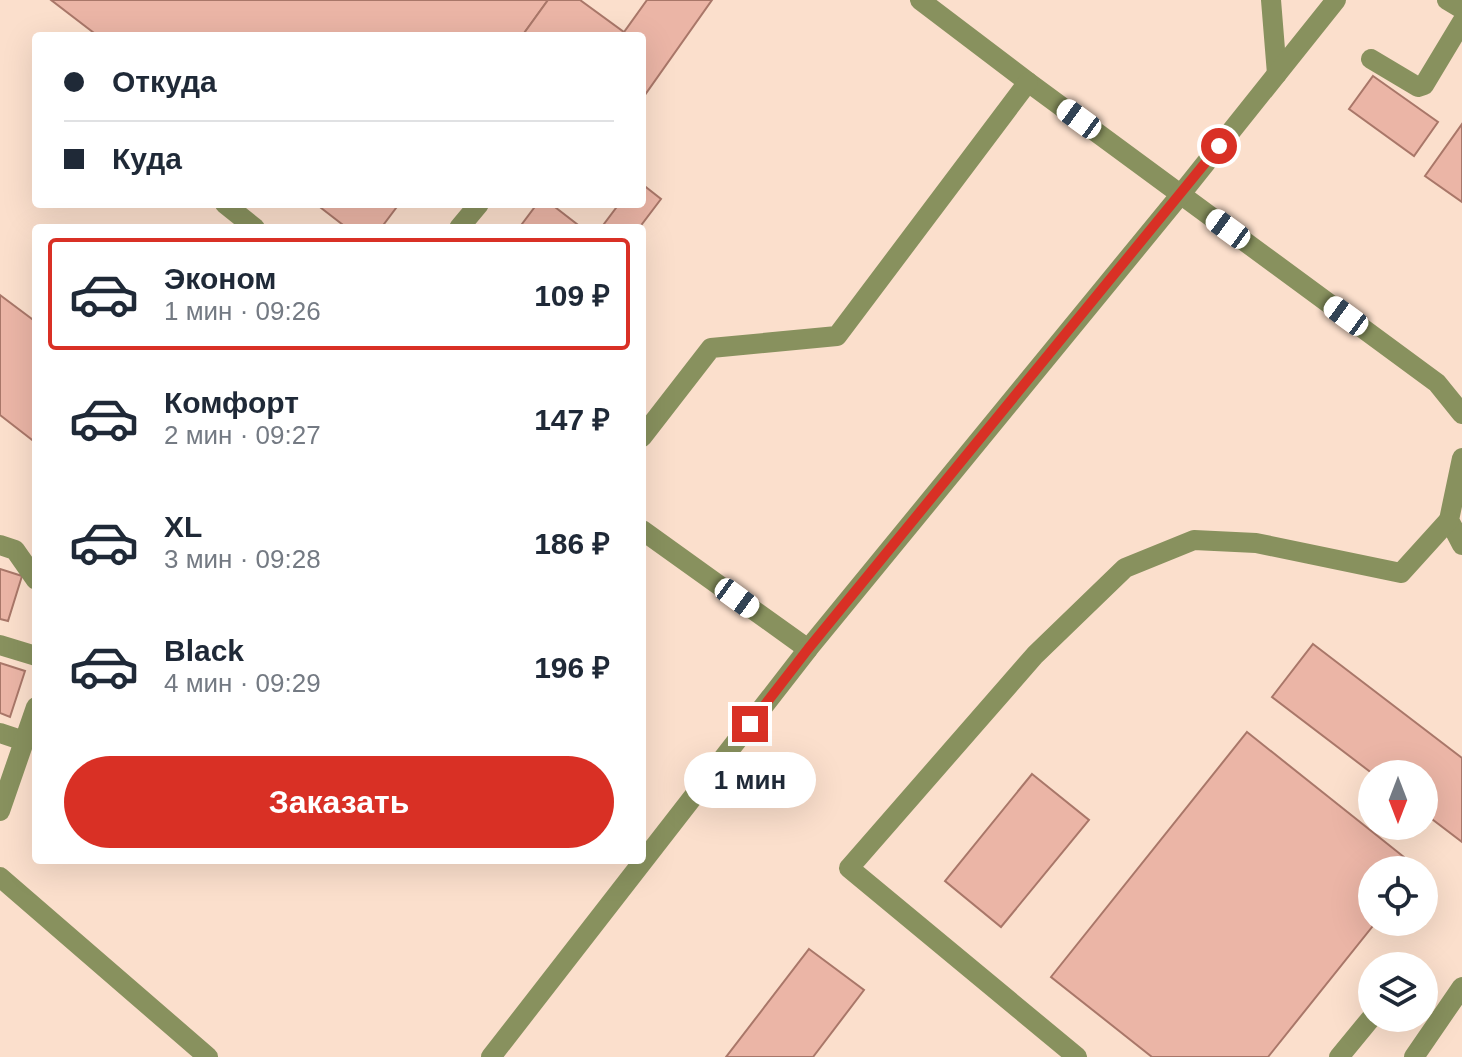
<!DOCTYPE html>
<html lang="ru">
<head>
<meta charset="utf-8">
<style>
	body { margin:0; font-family:Helvetica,sans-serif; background:#f6f6f7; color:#1f2937; height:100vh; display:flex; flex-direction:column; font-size:30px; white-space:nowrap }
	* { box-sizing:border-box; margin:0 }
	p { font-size:26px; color:#747a83 }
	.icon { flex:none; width:44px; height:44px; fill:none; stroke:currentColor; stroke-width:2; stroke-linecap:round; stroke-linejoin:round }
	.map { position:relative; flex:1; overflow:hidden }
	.details { position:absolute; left:32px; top:224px; width:614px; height:640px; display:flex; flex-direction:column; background:#fff; border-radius:8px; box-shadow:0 8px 32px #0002 }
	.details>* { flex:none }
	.hud { position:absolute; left:32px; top:32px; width:614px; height:176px; border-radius:8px; box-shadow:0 8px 32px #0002; display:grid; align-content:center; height:176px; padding:0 32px; background:#fff }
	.needle { width:52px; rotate:180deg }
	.tools { position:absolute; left:1358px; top:760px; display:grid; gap:16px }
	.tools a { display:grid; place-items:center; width:80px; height:80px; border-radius:50%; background:#fff; box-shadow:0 8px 32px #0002; font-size:40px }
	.end { position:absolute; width:36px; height:36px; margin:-18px; border:10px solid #d93025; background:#fff; box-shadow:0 0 0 4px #fff }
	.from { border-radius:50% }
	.bubble { position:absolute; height:56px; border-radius:28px; background:#fff; box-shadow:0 8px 32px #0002; font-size:26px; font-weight:700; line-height:56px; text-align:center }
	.car { position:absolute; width:24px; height:48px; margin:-24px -12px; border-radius:10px; box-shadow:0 0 6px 2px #0007; background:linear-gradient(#fff 24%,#345 0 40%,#fff 0 76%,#345 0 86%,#fff 0) }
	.hud b { display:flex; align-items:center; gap:28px; height:76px; font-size:30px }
	.hud b+b { border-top:2px solid #e0e1e3 }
	.hud i { width:20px; height:20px; background:#1f2937 }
	ul { padding:14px 0 0; list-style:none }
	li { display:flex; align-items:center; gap:24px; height:112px; margin:0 16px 12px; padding:0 16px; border:4px solid transparent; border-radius:8px }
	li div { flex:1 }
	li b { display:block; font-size:30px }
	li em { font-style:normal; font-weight:700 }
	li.current { border-color:#d93025 }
	li>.icon { width:72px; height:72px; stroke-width:1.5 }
	.cta { display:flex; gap:16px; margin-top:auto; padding:16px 32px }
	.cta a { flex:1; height:92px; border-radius:48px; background:#d93025; color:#fff; font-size:32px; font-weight:700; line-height:92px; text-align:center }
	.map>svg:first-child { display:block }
	.building { fill:#ebb5a6; stroke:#a97769; stroke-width:2 }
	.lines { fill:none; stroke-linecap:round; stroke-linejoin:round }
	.minor { stroke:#88915e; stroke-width:20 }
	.route { stroke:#d93025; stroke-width:10 }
</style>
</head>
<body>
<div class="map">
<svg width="1462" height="1057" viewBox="0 0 1462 1057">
	<rect width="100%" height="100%" fill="#fbdfcc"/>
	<g class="building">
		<polygon points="51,0 548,0 522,36 98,36"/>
		<polygon points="548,0 580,0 624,32 647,0 712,0 642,99 642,36 522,36"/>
		<polygon points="1373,76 1438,122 1414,156 1349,109"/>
		<polygon points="1462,124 1462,202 1425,176"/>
		<polygon points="642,184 661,199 639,228 601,228 619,204 642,204"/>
		<polygon points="316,204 399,204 381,228 347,228"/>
		<polygon points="537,204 551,204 582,228 519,228"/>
		<polygon points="0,295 36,322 36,443 0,415"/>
		<polygon points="0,569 22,576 8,621 0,619"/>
		<polygon points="1313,644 1462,758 1462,842 1424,813 1424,774 1373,774 1272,697"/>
		<polygon points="0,663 25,671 10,717 0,713"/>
		<polygon points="1247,732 1419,869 1372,870 1372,922 1376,922 1268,1057 1152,1057 1051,977"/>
		<polygon points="1032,774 1089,820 1001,927 945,881"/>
		<polygon points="809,949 864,990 813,1057 726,1057"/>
	</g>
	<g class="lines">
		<g class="minor">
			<polyline points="920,0 1028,82 1437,383 1462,414"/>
			<polyline points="1271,0 1277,74"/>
			<polyline points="1447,0 1462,9"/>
			<polyline points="1371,59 1418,87 1424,85 1462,22"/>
			<polyline points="225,204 255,228"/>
			<polyline points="459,228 479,204"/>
			<polyline points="642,437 711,348 837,336 1028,82"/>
			<polyline points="1462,458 1449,520 1462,545"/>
			<polyline points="642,530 808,649 1181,194 1336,0"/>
			<polyline points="0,545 15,550 36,580"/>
			<polyline points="0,645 36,656"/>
			<polyline points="0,733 24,741"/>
			<polyline points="0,811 36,707"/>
			<polyline points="0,877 208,1057"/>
			<polyline points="491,1057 808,649"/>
			<polyline points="1077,1057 849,868 1035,655 1125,568 1194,540 1256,543 1401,573 1449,520"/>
			<polyline points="1339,1057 1372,1017"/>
			<polyline points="1414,1057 1462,987"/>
		</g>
	</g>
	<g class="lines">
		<polyline class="route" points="750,724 808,649 1219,146"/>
	</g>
</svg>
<div class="tools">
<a><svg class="needle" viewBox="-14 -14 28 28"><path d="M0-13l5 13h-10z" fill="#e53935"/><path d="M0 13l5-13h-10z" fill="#747a83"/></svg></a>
<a><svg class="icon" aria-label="locate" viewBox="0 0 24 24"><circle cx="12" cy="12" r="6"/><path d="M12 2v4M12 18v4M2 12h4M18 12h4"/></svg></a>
<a><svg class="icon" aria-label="layers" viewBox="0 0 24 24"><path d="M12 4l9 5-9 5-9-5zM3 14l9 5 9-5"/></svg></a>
</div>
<i class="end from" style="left:1219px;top:146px"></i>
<i class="end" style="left:750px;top:724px"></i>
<div class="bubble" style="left:684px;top:752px;width:132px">1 мин</div>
<i class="car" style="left:1079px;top:119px;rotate:306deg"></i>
<i class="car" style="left:1228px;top:229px;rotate:306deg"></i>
<i class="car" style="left:1346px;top:316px;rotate:306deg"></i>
<i class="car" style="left:737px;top:598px;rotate:126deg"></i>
<div class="hud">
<b><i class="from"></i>Откуда</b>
<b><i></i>Куда</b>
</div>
<section class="details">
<ul>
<li class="current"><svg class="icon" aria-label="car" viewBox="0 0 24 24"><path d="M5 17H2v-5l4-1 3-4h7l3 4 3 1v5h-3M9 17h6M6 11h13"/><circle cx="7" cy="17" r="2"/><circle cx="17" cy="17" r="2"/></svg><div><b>Эконом</b><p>1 мин · 09:26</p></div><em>109 ₽</em></li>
<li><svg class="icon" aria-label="car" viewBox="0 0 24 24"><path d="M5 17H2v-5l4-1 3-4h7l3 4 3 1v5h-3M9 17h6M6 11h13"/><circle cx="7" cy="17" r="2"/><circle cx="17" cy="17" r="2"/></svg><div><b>Комфорт</b><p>2 мин · 09:27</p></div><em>147 ₽</em></li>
<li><svg class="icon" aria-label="car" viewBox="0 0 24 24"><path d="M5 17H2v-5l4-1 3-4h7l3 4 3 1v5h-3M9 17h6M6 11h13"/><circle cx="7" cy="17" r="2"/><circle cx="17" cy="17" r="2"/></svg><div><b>XL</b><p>3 мин · 09:28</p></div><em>186 ₽</em></li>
<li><svg class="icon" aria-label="car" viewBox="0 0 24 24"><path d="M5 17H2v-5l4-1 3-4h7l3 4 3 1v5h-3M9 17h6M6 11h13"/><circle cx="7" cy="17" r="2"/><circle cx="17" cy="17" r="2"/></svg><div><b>Black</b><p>4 мин · 09:29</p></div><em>196 ₽</em></li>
</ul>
<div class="cta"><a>Заказать</a></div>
</section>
</div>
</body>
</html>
